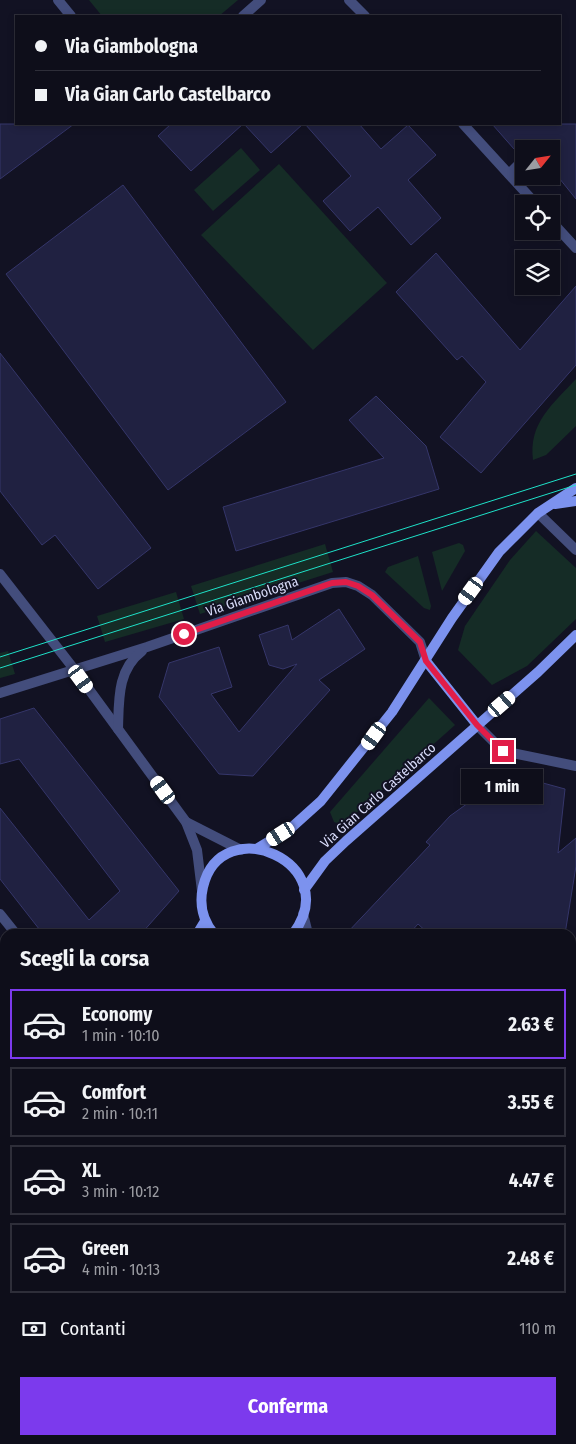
<!DOCTYPE html>
<html lang="it">
<head>
<meta charset="utf-8">
<style>
	body { margin:0; font-family:"Fira Sans Condensed",sans-serif; background:#1c1c27; color:#f1f3f6; height:100vh; display:flex; flex-direction:column; font-size:19px; white-space:nowrap }
	* { box-sizing:border-box; margin:0 }
	p { font-size:16px; color:#9b9ca2 }
	.icon { flex:none; width:28px; height:28px; fill:none; stroke:currentColor; stroke-width:2; stroke-linecap:round; stroke-linejoin:round }
	.map { position:relative; flex:1; overflow:hidden }
	.drawer { position:absolute; left:0px; top:929px; width:576px; height:516px; display:flex; flex-direction:column; background:#0e0e1a; border-radius:15px 15px 0 0; box-shadow:0 2px 8px #0003,0 0 0 1px #2e2e39 }
	.drawer>* { flex:none }
	.banner { position:absolute; left:15px; top:15px; width:546px; height:110px; border-radius:0px; box-shadow:0 2px 8px #0003,0 0 0 1px #2e2e39; display:grid; align-content:center; height:110px; padding:0 20px; background:#0e0e1a }
	.needle { width:32px; rotate:60deg }
	.tools { position:absolute; left:515px; top:140px; display:grid; gap:10px }
	.tools a { display:grid; place-items:center; width:45px; height:45px; border-radius:0px; background:#0e0e1a; box-shadow:0 2px 8px #0003,0 0 0 1px #2e2e39; font-size:25px }
	.end { position:absolute; width:22px; height:22px; margin:-11px; border:6px solid #e11d48; background:#fff; box-shadow:0 0 0 2px #fff }
	.from { border-radius:50% }
	.bubble { position:absolute; height:35px; border-radius:0px; background:#0e0e1a; box-shadow:0 2px 8px #0003,0 0 0 1px #2e2e39; font-size:16px; font-weight:700; line-height:35px; text-align:center }
	.car { position:absolute; width:15px; height:30px; margin:-15px -8px; border-radius:6px; box-shadow:0 0 4px 1px #0007; background:linear-gradient(#fff 24%,#345 0 40%,#fff 0 76%,#345 0 86%,#fff 0) }
	.banner b { display:flex; align-items:center; gap:18px; height:48px; font-size:19px }
	.banner b+b { border-top:1px solid #2e2e39 }
	.banner i { width:12px; height:12px; background:#f1f3f6 }
	ul { padding:0; list-style:none }
	li { display:flex; align-items:center; gap:15px; height:70px; margin:0 10px 8px; padding:0 10px; border:2px solid #2e2e39; border-radius:0px }
	li div { flex:1 }
	li b { display:block; font-size:19px }
	li em { font-style:normal; font-weight:700 }
	li.current { border-color:#7c3aed }
	li>.icon { width:45px; height:45px; stroke-width:1.5 }
	h2 { padding:0 20px; font-size:22px; line-height:60px }
	.pay { display:flex; align-items:center; gap:12px; height:55px; padding:0 20px; font-size:19px }
	.pay p { margin-inline-start:auto }
	.action { display:flex; gap:10px; margin-top:auto; padding:10px 20px }
	.action a { flex:1; height:58px; border-radius:0px; background:#7c3aed; color:#fff; font-size:20px; font-weight:700; line-height:58px; text-align:center }
	.map>svg:first-child { display:block }
	.green { fill:#152c26 }
	.building { fill:#202141; stroke:#35366a }
	.lines { fill:none; stroke-linecap:round; stroke-linejoin:round }
	.service { stroke:#434d7c; stroke-width:10 }
	.minor { stroke:#434d7c; stroke-width:10 }
	.secondary { stroke:#7c92ee; stroke-width:10 }
	.tram { stroke:#1ee1c8; stroke-width:1 }
	.route { stroke:#e11d48; stroke-width:6 }
	.labels { text-anchor:middle; stroke-width:4; stroke-linejoin:round; paint-order:stroke }
	.street-label { font-size:14px; fill:#d9dcfa; stroke:#121223 }
</style>
</head>
<body>
<div class="map">
<svg width="576" height="1444" viewBox="0 0 576 1444">
	<rect width="100%" height="100%" fill="#121223"/>
	<g class="green">
		<polygon points="89,0 238,0 219,16 102,16"/>
		<polygon points="241,148 260,170 213,211 194,190"/>
		<polygon points="279,164 387,283 313,350 201,235"/>
		<path d="M576,379v47l-30,29 -13,5c-5,-37 20,-56 43,-81z"/>
		<polygon points="536,531 576,568 576,619 527,666 492,685 458,650 465,626 510,560"/>
		<polygon points="459,543 463,545 465,551 442,591 432,552"/>
		<polygon points="325,544 333,572 200,614 191,586"/>
		<polygon points="418,556 431,606 430,610 424,608 385,572 388,567"/>
		<polygon points="176,592 184,619 105,642 97,616"/>
		<polygon points="8,651 15,674 0,678 0,653"/>
		<polygon points="429,698 455,725 343,825 334,822 330,812"/>
		<polygon points="5,1139 5,1237 0,1243 0,1144"/>
	</g>
	<g class="building">
		<polygon points="0,124 74,124 0,179"/>
		<polygon points="171,124 243,124 191,171 158,136"/>
		<polygon points="244,124 303,124 271,153"/>
		<polygon points="305,124 359,124 381,149 408,125 436,155 408,180 441,218 411,245 378,207 350,231 323,201 351,176"/>
		<polygon points="492,124 576,124 576,199 551,168 551,149 514,149"/>
		<polygon points="123,185 286,402 168,490 6,274"/>
		<polygon points="436,253 520,350 576,286 576,365 481,473 440,437 486,382 462,356 457,360 396,292"/>
		<polygon points="0,353 151,548 98,589 55,535 42,545 0,491"/>
		<polygon points="376,396 426,446 439,489 236,551 223,507 384,458 349,420"/>
		<polygon points="339,609 365,649 319,680 330,690 253,776 219,774 159,697 169,663 219,647 232,687 211,694 239,732 297,664 283,669 269,665 259,635 288,625 292,640"/>
		<polygon points="34,708 179,891 141,934 43,934 0,879 0,808 89,920 120,891 19,759 0,764 0,719"/>
		<polygon points="543,783 565,789 558,853 576,838 576,866 565,934 429,934 418,924 409,934 346,934 430,845 426,842 450,816 475,798 498,789 519,784"/>
	</g>
	<g class="lines">
		<g class="service">
			<polyline points="509,174 524,159"/>
			<polyline points="538,513 576,550"/>
		</g>
		<g class="minor">
			<polyline points="58,0 71,16"/>
			<polyline points="349,0 365,16"/>
			<polyline points="243,16 261,0"/>
			<polyline points="463,124 536,204"/>
			<polyline points="551,221 576,248"/>
			<polyline points="0,574 74,669 186,822 197,850 202,891"/>
			<polyline points="0,693 147,647 332,583 346,582 358,586 372,595 420,642 426,661"/>
			<polyline points="477,725 503,751 576,766"/>
			<path d="M118,729c1,-29 -1,-59 24,-78"/>
			<polyline points="186,822 241,850"/>
			<polyline points="0,914 16,934"/>
			<polyline points="303,914 308,934"/>
			<polyline points="571,1220 576,1216"/>
			<polyline points="571,1315 576,1321"/>
		</g>
		<g class="secondary">
			<polyline points="555,504 576,501"/>
			<polyline points="426,661 477,725"/>
			<polyline points="258,848 291,828 321,801 392,712 452,618 499,552 538,513 576,488"/>
			<polyline points="304,890 325,861 346,841 538,672 576,635"/>
			<polyline points="197,934 205,921"/>
			<path d="M214,934c-11,-13 -15,-30 -11,-47 18,-78 143,-24 90,47"/>
			<polyline points="0,1117 5,1111"/>
			<polyline points="0,1264 5,1258"/>
		</g>
		<g class="tram">
			<polyline points="0,657 576,474"/>
			<polyline points="0,668 576,485"/>
		</g>
	</g>
	<g class="lines">
		<polyline class="route" points="184,634 332,583 346,582 358,586 372,595 420,642 426,661 477,725 503,751"/>
	</g>
	<g class="labels">
		<g class="street-label">
			<text transform="translate(252 596) rotate(-19)" y="5">Via Giambologna</text>
			<text transform="translate(378 795) rotate(-42)" y="5">Via Gian Carlo Castelbarco</text>
		</g>
	</g>
</svg>
<div class="tools">
<a><svg class="needle" viewBox="-14 -14 28 28"><path d="M0-13l5 13h-10z" fill="#e53935"/><path d="M0 13l5-13h-10z" fill="#9b9ca2"/></svg></a>
<a><svg class="icon" aria-label="locate" viewBox="0 0 24 24"><circle cx="12" cy="12" r="6"/><path d="M12 2v4M12 18v4M2 12h4M18 12h4"/></svg></a>
<a><svg class="icon" aria-label="layers" viewBox="0 0 24 24"><path d="M12 4l9 5-9 5-9-5zM3 14l9 5 9-5"/></svg></a>
</div>
<i class="end from" style="left:184px;top:634px"></i>
<i class="end" style="left:503px;top:751px"></i>
<div class="bubble" style="left:461px;top:769px;width:82px">1 min</div>
<i class="car" style="left:471px;top:591px;rotate:216deg"></i>
<i class="car" style="left:81px;top:679px;rotate:144deg"></i>
<i class="car" style="left:502px;top:704px;rotate:49deg"></i>
<i class="car" style="left:374px;top:736px;rotate:216deg"></i>
<i class="car" style="left:163px;top:790px;rotate:324deg"></i>
<i class="car" style="left:281px;top:834px;rotate:238deg"></i>
<div class="banner">
<b><i class="from"></i>Via Giambologna</b>
<b><i></i>Via Gian Carlo Castelbarco</b>
</div>
<section class="drawer">
<h2>Scegli la corsa</h2>
<ul>
<li class="current"><svg class="icon" aria-label="car" viewBox="0 0 24 24"><path d="M5 17H2v-5l4-1 3-4h7l3 4 3 1v5h-3M9 17h6M6 11h13"/><circle cx="7" cy="17" r="2"/><circle cx="17" cy="17" r="2"/></svg><div><b>Economy</b><p>1 min · 10:10</p></div><em>2.63 €</em></li>
<li><svg class="icon" aria-label="car" viewBox="0 0 24 24"><path d="M5 17H2v-5l4-1 3-4h7l3 4 3 1v5h-3M9 17h6M6 11h13"/><circle cx="7" cy="17" r="2"/><circle cx="17" cy="17" r="2"/></svg><div><b>Comfort</b><p>2 min · 10:11</p></div><em>3.55 €</em></li>
<li><svg class="icon" aria-label="car" viewBox="0 0 24 24"><path d="M5 17H2v-5l4-1 3-4h7l3 4 3 1v5h-3M9 17h6M6 11h13"/><circle cx="7" cy="17" r="2"/><circle cx="17" cy="17" r="2"/></svg><div><b>XL</b><p>3 min · 10:12</p></div><em>4.47 €</em></li>
<li><svg class="icon" aria-label="car" viewBox="0 0 24 24"><path d="M5 17H2v-5l4-1 3-4h7l3 4 3 1v5h-3M9 17h6M6 11h13"/><circle cx="7" cy="17" r="2"/><circle cx="17" cy="17" r="2"/></svg><div><b>Green</b><p>4 min · 10:13</p></div><em>2.48 €</em></li>
</ul>
<div class="pay"><svg class="icon" aria-label="cash" viewBox="0 0 24 24"><path d="M3 7h18v10H3z"/><circle cx="12" cy="12" r="2"/></svg>Contanti<p>110 m</p></div>
<div class="action"><a>Conferma</a></div>
</section>
</div>
</body>
</html>
